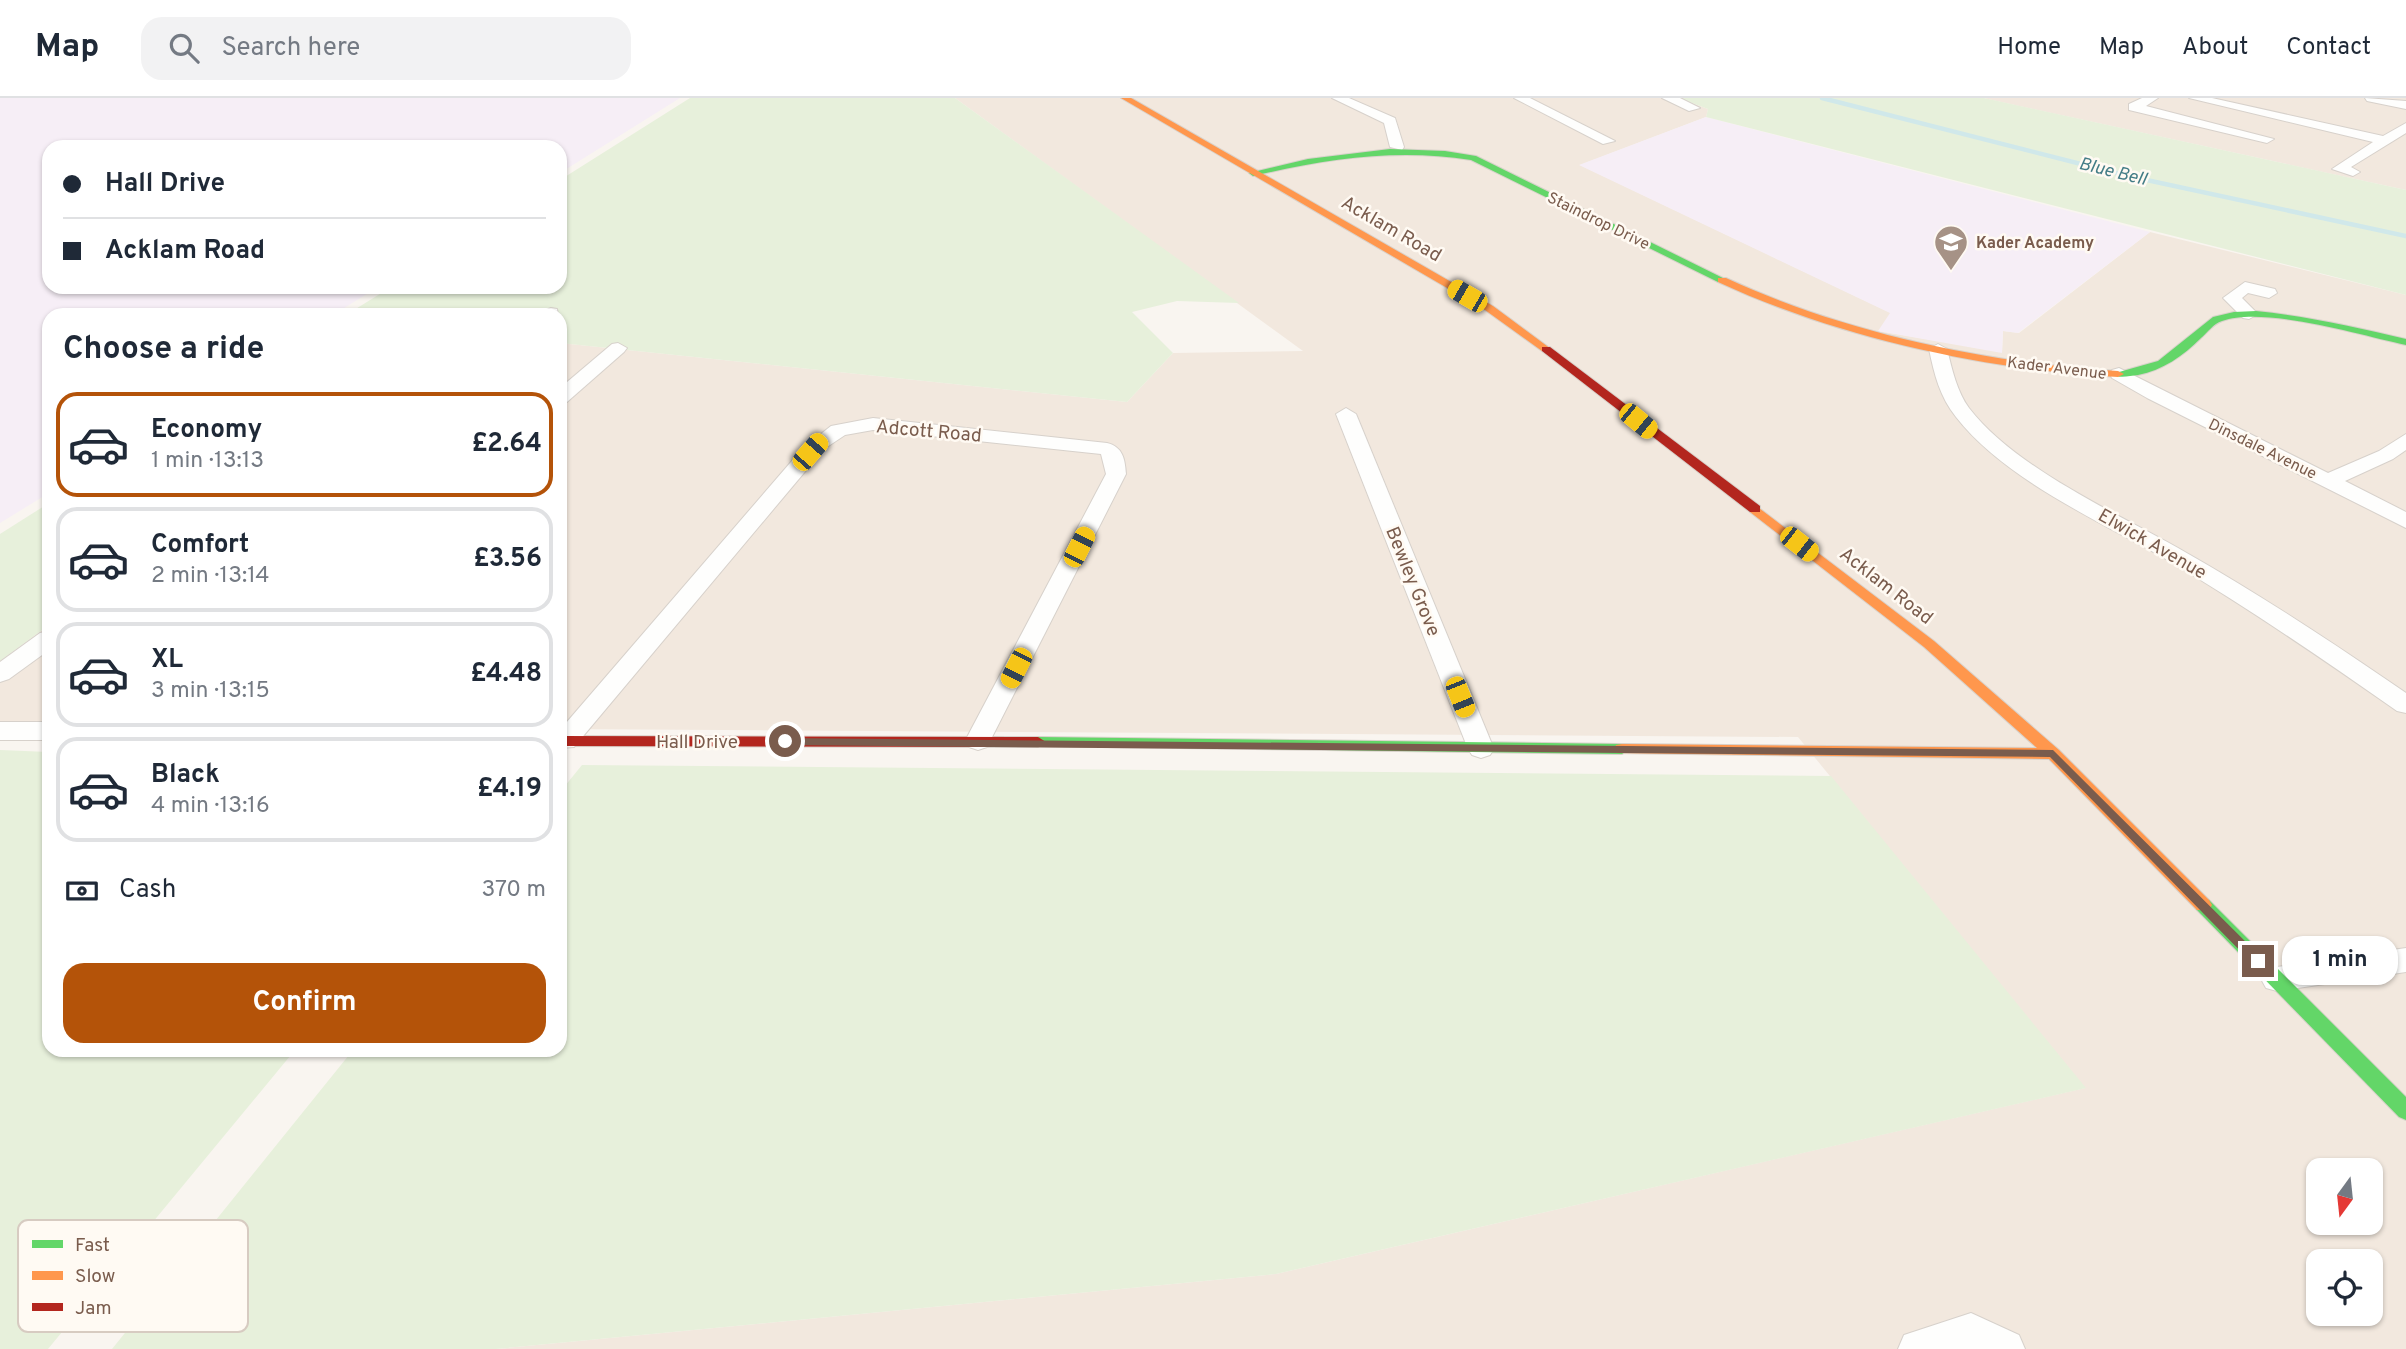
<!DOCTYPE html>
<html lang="en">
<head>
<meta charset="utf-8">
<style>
	body { margin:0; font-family:Overpass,sans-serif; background:#f2f2f3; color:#1f2937; height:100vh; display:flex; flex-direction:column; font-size:26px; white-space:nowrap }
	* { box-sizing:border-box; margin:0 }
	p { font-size:23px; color:#747a83 }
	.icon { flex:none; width:38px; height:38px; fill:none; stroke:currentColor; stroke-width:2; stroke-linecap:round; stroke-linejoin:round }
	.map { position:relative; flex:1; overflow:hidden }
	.panel { position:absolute; left:42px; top:210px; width:525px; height:749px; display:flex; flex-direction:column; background:#fff; border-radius:21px; box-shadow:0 2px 5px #0004 }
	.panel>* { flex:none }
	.top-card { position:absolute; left:42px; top:42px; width:525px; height:154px; border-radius:21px; box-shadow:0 2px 5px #0004; display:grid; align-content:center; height:154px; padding:0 21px; background:#fff }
	.needle { width:46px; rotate:195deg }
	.controls { position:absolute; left:2306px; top:1060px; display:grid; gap:14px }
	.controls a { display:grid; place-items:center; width:77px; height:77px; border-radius:14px; background:#fff; box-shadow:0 2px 5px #0004; font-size:35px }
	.end { position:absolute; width:32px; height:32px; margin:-16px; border:9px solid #7a5c4d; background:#fff; box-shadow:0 0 0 4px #fff }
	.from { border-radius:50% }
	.bubble { position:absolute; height:49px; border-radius:21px; background:#fff; box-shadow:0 2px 5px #0004; font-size:23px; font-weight:700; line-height:49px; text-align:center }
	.car { position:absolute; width:21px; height:42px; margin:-21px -10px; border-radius:9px; box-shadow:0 0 5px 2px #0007; background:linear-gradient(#f5c518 24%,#345 0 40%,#f5c518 0 76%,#345 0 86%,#f5c518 0) }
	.top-card b { display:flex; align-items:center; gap:24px; height:66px; font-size:26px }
	.top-card b+b { border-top:2px solid #e0e1e3 }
	.top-card i { width:18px; height:18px; background:#1f2937 }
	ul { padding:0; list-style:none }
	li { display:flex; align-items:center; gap:21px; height:105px; margin:0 14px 10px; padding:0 7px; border:4px solid #e0e1e3; border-radius:21px }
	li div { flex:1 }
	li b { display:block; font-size:26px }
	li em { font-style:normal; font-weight:700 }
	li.on { border-color:#b45309 }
	li>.icon { width:63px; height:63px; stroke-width:1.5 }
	h2 { padding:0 21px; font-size:32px; line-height:84px }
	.pay { display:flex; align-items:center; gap:18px; height:77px; padding:0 21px; font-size:26px }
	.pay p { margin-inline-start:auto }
	.action { display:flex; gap:14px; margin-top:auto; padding:14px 21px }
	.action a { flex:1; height:80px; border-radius:21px; background:#b45309; color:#fff; font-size:28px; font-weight:700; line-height:80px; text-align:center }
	header { display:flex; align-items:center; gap:42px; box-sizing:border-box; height:98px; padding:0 35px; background:#fff; border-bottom:2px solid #e0e1e3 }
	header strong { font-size:33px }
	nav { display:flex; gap:38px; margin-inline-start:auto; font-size:24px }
	.search { width:490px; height:63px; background:#f2f2f3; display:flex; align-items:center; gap:18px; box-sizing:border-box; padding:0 24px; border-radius:21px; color:#747a83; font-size:26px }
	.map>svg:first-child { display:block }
	.residential { fill:#f2e8de; fill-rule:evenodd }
	.education { fill:#f6eef6 }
	.green { fill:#e7f0db }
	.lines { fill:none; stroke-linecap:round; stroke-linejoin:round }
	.stream { stroke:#d0e8ea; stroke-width:4.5 }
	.street-casing { stroke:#d7d1cb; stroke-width:2 }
	.fast-casing { stroke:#d9d2cb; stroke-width:2 }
	.slow-casing { stroke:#d9d2cb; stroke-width:2 }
	.jam-casing { stroke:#d9d2cb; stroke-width:2 }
	.street { fill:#fefefd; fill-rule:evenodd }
	.fast { fill:#63d668; fill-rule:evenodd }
	.slow { fill:#ff974d; fill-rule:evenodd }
	.jam { fill:#b3261e; fill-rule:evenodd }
	.route { fill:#7a5c4d }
	.labels { text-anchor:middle; stroke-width:5; stroke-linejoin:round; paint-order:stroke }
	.far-street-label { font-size:16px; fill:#7a5c4d; stroke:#fffaf3 }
	.far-poi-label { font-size:16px; font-weight:bold; fill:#7a5c4d; stroke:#fffaf3; text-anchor:start }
	.far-water-label { font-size:18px; font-style:italic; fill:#437c86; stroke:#fffaf3 }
	.street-label { font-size:19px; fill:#7a5c4d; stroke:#fffaf3 }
	.key { fill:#fffaf3; stroke:#d7cbc1; stroke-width:2 }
	.key-label { font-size:19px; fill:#7a5c4d }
</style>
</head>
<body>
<header>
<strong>Map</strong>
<div class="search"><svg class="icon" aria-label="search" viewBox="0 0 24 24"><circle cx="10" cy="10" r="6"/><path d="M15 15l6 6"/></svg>Search here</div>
<nav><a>Home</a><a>Map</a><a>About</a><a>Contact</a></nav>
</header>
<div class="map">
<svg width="2406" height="1251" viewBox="0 0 2406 1251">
	<rect width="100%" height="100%" fill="#f9f5f0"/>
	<g class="residential">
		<path d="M955,0h724l29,11 -2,8 -126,48 311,148 -12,18 123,21 1,-21 16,2 131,-101 256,63v1054h-1910l780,-75 809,-186 -287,-351 -1238,-8v-386l567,59 46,-49 130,-2zM2319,1073h52v52h-52zM2319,1164h52v52h-52z"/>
		<polygon points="1984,0 2406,0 2406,92 1992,2"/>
		<polygon points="49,527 49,627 0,626 0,563"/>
	</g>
	<g class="education">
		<polygon points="0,0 680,0 560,75 560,49 49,49 49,189 378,189 333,217 49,217 49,395 0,425"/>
		<polygon points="1706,19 2150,134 2018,235 2003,233 2002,255 1878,233 1890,215 1579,67"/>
	</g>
	<g class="green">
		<polygon points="690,0 955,0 1239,205 1177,203 1132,214 1173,255 1127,304 560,245 560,217 346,217 391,189 560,189 560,82"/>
		<polygon points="1679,0 1984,0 2406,92 2406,197 1706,19 1708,11"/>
		<polygon points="49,405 49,527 0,563 0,436"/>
		<polygon points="0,652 49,654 49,952 295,952 48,1251 0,1251"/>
		<polygon points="582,667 1831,678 2086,990 1276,1176 496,1251 112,1251 353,952 560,952 560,694"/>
	</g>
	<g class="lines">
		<polyline class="stream" points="1822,0 2128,78 2406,138"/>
		<g class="street-casing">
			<g id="street">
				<polygon points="1332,0 1349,0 1395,20 1404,49 1402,52 1390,49 1384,25"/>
				<polygon points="1514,0 1530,0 1615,43 1603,46"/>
				<polygon points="1662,0 1680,0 1700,10 1689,13"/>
				<polygon points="2142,0 2158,0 2146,8 2274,41 2267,45 2129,12 2129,6"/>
				<polygon points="2189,0 2212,0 2383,38 2406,25 2406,35 2351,69 2360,74 2353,78 2332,71 2373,44"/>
				<polygon points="2365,0 2406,3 2406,11 2367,3"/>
				<polygon points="2245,184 2275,191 2277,195 2269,200 2248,195 2242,200 2258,216 2249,221 2243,220 2223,200"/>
				<polygon points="551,210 557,211 558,217 535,217"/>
				<polygon points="618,245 627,250 624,254 567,304 560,306 560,290 612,246"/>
				<path d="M1938,246l9,5c5,20 10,43 22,59 47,61 150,106 216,144 69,39 136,83 202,128l19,13v20l-9,-2c-74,-52 -149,-103 -226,-149 -69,-40 -165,-81 -215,-145 -16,-20 -22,-43 -27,-68z"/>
				<polygon points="2119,270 2328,375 2379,353 2406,336 2406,352 2393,361 2345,383 2406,414 2406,430 2147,300 2112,280 2110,276 2112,272"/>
				<polygon points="1346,310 1356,316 1494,651 1490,657 1481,660 1472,657 1468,651 1336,316"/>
				<path d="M873,320l234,25c16,4 18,16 19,31l-139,273 -9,3 -9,-3 -4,-6 141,-267 -5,-20 -228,-24 -28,5 -21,14 -250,298 -14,1v-18l243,-282 28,-22z"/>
				<polygon points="49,533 49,552 9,581 0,584 0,564 40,535"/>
				<rect x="0" y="624" width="49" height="18"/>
				<polygon points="2406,850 2406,874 2277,893 2266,890 2261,881 2266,872 2277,869"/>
				<polygon points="1971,1215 2019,1237 2025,1251 1898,1251 1904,1237"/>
			</g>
		</g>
		<g class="fast-casing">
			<g id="fast">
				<path d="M1390,51l55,2 31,5 251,124 -9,2 -247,-122c-75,-12 -145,-1 -218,16l-4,-3 59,-14z"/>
				<path d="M2256,213c51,5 100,16 150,28v6c-46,-10 -141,-39 -184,-24 -9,3 -14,11 -21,17 -18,18 -38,32 -63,37 -9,1 -19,4 -26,-1l46,-13 55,-44 21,-5z"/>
				<polygon points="1038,639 1622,646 1630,651 1622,656 1032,648 1030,644 1032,640"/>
				<polygon points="2203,800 2209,802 2406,999 2406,1022 2399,1019 2197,812 2194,807 2197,802"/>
			</g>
		</g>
		<g class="slow-casing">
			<g id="slow">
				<polygon points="1121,0 1131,0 1493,208 1551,251 1542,253 1485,212"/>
				<path d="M1718,180h8c119,55 261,85 392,93l6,3 -6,3c-133,-7 -279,-39 -400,-95z"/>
				<polygon points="1755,407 1934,543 2059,652 2209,802 2212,807 2209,812 2197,812 2049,661 1616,655 1614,651 1616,647 1622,646 2037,650 1924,549 1750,414 1750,408"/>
			</g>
		</g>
		<g class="jam-casing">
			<g id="jam">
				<polygon points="1542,249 1550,249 1760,408 1760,414 1750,414 1542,253"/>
				<polygon points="560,638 1038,639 1046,644 1038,649 560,648"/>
			</g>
		</g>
		<use href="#street" class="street"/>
		<use href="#fast" class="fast"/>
		<use href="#slow" class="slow"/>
		<use href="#jam" class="jam"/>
	</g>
	<polygon class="route" points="781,640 2053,652 2265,863 2263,866 2253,866 2050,659 785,647 781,646"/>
	<defs>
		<g id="school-pin" transform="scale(1.75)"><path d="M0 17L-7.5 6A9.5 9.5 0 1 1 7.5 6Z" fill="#a69286" stroke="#fffaf3"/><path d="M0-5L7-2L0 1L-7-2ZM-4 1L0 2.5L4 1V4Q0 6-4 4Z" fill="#fff"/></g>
	</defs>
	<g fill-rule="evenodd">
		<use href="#school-pin" x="1951" y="144"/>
	</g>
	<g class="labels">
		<g class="far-street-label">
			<text transform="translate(1599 122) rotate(26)" y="6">Staindrop Drive</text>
			<text transform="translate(2057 269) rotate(7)" y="6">Kader Avenue</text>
			<text transform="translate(2263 350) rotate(26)" y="6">Dinsdale Avenue</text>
		</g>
		<g class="far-poi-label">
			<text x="1976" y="150">Kader Academy</text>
		</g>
		<g class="far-water-label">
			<text transform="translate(2113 73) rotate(14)" y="6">Blue Bell</text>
		</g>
		<g class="street-label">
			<text transform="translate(1392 130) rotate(30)" y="7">Acklam Road</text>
			<text transform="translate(929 332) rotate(5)" y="7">Adcott Road</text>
			<text transform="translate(2153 445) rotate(30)" y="7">Elwick Avenue</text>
			<text transform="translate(1414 483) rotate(68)" y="7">Bewley Grove</text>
			<text transform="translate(1887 487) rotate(38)" y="7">Acklam Road</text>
			<text x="697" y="650">Hall Drive</text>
		</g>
	</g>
	<rect x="18" y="1122" width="230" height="112" rx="10" class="key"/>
	<rect x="32" y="1142" width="31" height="8" fill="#63d668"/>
	<rect x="32" y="1173" width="31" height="9" fill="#ff974d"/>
	<rect x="32" y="1205" width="31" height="8" fill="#b3261e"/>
	<g class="key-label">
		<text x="75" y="1153">Fast</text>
		<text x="75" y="1184">Slow</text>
		<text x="75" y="1216">Jam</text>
	</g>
</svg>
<div class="controls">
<a><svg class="needle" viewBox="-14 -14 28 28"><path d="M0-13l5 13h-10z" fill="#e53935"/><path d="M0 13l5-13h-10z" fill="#747a83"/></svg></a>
<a><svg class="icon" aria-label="locate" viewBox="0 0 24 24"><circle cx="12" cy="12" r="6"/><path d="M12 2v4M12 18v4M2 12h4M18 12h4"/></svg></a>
</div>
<i class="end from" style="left:785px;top:643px"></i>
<i class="end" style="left:2258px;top:863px"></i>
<div class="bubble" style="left:2282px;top:838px;width:116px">1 min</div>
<i class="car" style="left:1467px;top:198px;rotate:300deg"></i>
<i class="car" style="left:1638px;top:323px;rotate:129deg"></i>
<i class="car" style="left:810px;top:354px;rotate:41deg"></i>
<i class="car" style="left:1799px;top:446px;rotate:128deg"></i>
<i class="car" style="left:1079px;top:449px;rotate:27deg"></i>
<i class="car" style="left:1016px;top:570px;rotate:207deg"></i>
<i class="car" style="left:1460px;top:599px;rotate:158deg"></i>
<div class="top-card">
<b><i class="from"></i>Hall Drive</b>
<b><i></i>Acklam Road</b>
</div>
<section class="panel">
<h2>Choose a ride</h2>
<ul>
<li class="on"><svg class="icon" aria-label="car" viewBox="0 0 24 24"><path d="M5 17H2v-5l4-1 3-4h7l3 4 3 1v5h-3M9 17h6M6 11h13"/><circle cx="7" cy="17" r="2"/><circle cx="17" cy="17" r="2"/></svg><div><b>Economy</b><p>1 min · 13:13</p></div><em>£2.64</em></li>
<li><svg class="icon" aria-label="car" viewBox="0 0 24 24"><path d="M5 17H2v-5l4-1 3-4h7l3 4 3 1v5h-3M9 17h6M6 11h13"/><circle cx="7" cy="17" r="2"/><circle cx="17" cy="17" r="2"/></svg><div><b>Comfort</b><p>2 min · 13:14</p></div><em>£3.56</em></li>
<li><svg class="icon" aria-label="car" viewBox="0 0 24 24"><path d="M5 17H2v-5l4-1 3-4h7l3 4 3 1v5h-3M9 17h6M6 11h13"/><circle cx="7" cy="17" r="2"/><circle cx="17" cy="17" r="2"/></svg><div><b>XL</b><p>3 min · 13:15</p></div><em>£4.48</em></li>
<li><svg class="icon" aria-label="car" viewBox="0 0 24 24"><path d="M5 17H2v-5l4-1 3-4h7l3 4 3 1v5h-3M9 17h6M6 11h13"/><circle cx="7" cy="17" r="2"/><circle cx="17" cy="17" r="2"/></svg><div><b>Black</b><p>4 min · 13:16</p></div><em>£4.19</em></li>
</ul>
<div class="pay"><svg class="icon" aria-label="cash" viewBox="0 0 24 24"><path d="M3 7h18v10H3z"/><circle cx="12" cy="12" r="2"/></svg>Cash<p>370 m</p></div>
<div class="action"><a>Confirm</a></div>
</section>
</div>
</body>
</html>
